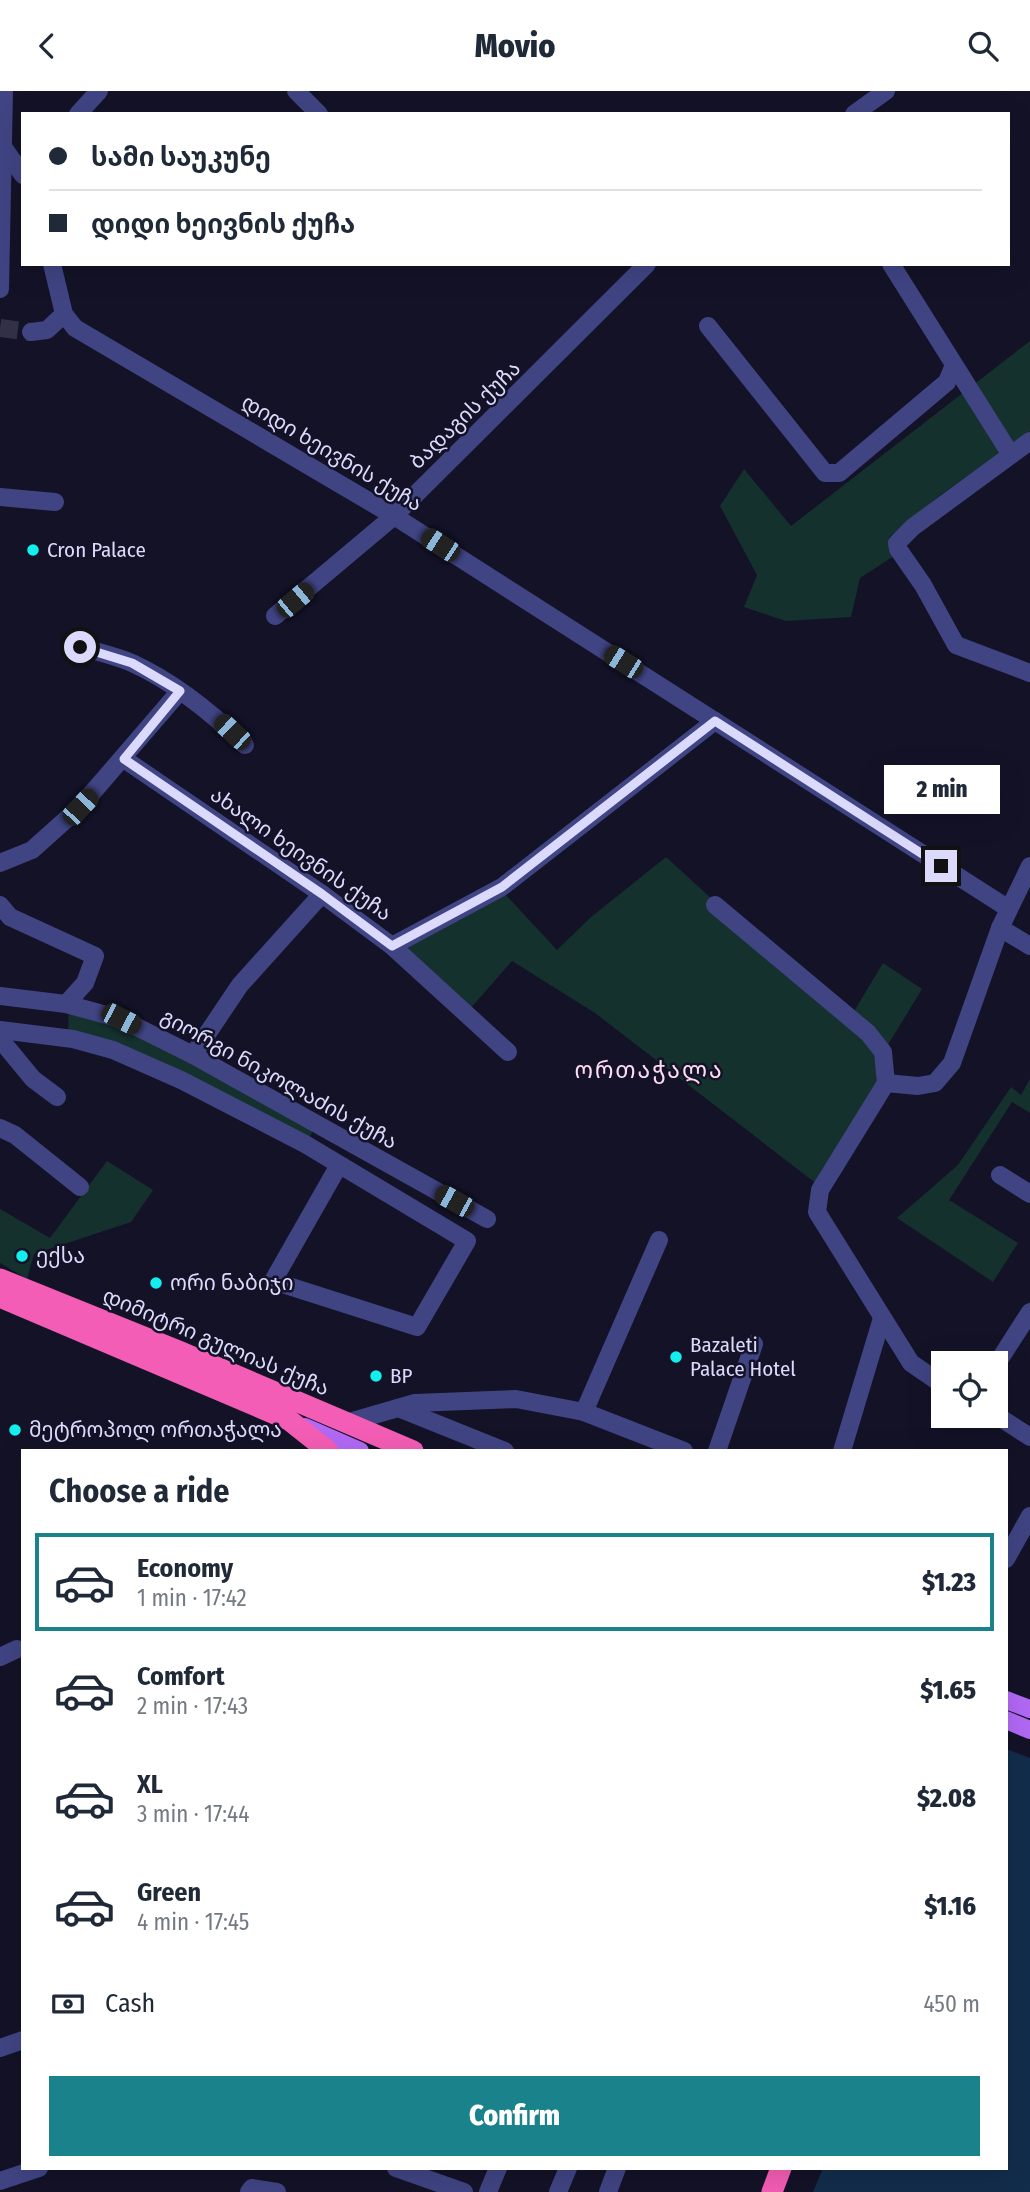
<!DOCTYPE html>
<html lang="en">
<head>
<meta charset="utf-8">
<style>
	body { margin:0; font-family:"Fira Sans Condensed","Noto Sans Georgian",sans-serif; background:#f2f2f3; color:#1f2937; height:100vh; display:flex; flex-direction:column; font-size:26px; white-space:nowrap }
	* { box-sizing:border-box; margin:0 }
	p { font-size:23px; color:#747a83 }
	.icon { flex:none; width:38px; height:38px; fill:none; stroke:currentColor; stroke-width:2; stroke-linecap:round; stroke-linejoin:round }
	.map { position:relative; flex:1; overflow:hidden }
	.side { position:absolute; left:21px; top:1358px; width:987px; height:721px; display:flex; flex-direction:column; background:#fff; border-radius:0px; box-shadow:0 7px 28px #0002 }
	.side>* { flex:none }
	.banner { position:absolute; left:21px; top:21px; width:989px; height:154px; border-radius:0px; box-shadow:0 7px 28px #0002; display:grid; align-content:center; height:154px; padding:0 28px; background:#fff }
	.controls { position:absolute; left:931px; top:1260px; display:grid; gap:14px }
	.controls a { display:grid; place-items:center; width:77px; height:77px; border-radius:0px; background:#fff; box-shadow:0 7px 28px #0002; font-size:35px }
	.end { position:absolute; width:32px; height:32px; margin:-16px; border:9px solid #dbdafd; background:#111; box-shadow:0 0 0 4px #111 }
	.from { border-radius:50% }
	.bubble { position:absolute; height:49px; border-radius:0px; background:#fff; box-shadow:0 7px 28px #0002; font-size:23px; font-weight:800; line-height:49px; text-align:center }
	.car { position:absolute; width:21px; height:42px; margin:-21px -10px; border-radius:9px; box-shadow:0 0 5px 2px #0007; background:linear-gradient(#222 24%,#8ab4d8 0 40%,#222 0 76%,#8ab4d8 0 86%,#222 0) }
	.banner b { display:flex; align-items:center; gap:24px; height:66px; font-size:26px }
	.banner b+b { border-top:2px solid #e0e1e3 }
	.banner i { width:18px; height:18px; background:#1f2937 }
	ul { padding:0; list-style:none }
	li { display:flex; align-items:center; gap:21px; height:98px; margin:0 14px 10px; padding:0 14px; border:4px solid transparent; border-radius:0px }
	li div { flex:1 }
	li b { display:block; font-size:26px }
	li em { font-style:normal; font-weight:800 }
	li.on { border-color:#1a828a }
	li>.icon { width:63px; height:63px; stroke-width:1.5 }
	h2 { padding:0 28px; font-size:32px; line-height:84px }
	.pay { display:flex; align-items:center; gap:18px; height:77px; padding:0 28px; font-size:26px }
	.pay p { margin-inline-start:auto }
	.primary-button { display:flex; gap:14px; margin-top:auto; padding:14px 28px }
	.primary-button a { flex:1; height:80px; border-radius:0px; background:#1a828a; color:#fff; font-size:28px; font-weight:800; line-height:80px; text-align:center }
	header { display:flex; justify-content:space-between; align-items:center; height:91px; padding:0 28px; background:#fff; font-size:32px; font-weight:800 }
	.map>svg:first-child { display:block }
	.green { fill:#15312d }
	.water { fill:#122d4b }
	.pier { fill:#131227 }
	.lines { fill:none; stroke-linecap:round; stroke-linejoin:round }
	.minor-tunnel { stroke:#313047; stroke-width:18; stroke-dasharray:18 9; stroke-linecap:butt }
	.minor { stroke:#404483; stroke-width:18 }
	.major { stroke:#b269f5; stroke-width:18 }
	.highway { stroke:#f45db5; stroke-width:21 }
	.route { stroke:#dbdafd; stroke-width:9 }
	.poi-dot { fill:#13efef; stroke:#131227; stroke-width:2.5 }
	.labels { text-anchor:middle; stroke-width:5; stroke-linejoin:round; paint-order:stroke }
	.street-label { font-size:21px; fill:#dbdafd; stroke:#131227 }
	.poi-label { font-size:21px; fill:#dbdafd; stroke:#131227; text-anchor:start }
	.neighbourhood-label { font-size:23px; letter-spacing:2px; fill:#fddcf4; stroke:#131227 }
</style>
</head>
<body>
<header><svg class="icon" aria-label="back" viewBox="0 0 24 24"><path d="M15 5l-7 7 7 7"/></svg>Movio<svg class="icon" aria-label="search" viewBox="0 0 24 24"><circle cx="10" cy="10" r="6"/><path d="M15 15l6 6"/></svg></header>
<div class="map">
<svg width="1030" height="2101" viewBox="0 0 1030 2101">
	<rect width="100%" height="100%" fill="#131227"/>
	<g class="green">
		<polygon points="1030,250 1030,340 939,405 889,446 894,465 860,487 851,526 786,530 744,516 757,484 720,415 744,378 791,435"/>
		<polygon points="666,766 862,945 876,963 879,992 818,1094 595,922 512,870 469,919 406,857 503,801 557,859 590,827"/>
		<polygon points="883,872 922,898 886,957 853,922"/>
		<polygon points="69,916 120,931 313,1040 303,1058 68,943"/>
		<polygon points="1030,988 1030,1022 1012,1011 949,1109 1018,1152 993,1191 897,1127 958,1074 1011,996 1021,1004"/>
		<polygon points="107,1070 153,1099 131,1131 34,1163 27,1188 0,1172 0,1118 50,1147"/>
	</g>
	<polygon class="water" points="1030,1598 1030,2101 813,2101 823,2077 1006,2077 1006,1650"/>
	<polygon class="pier" points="1030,1594 1030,1667 1006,1658 1006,1647"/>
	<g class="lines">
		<polyline class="minor-tunnel" points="0,237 31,241"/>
		<g class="minor">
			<polyline points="296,0 319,23"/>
			<polyline points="78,23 99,0"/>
			<polyline points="854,23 886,0"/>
			<polyline points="3,56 23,84"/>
			<polyline points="52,173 64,223 75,237 394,425 1009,818"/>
			<polyline points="891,173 1011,364"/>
			<polyline points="0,198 4,0"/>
			<polyline points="708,235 825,382 839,382 947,291 954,274"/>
			<polyline points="31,241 47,239 64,223"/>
			<polyline points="1030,350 913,436 897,452 898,458 923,494 956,554 1030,582"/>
			<polyline points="0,406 55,411"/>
			<polyline points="275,525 394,425 647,173"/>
			<path d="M81,556c16,5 35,9 51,16 42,19 80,50 113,82"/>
			<polyline points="124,668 322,803 392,855 508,961"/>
			<polyline points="0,772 32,759 80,716 180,600"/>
			<polyline points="0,814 10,826 95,865 85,892 66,913"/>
			<polyline points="715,814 868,942 883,961 886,992 820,1099 817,1121 911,1272 943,1294"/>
			<polyline points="1000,837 1030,855"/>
			<polyline points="392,855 502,796 715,630"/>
			<polyline points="0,905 66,913 121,928 193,964 487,1128"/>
			<polyline points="0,939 73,948 113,959 181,989 305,1053 467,1150 417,1236 273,1190 339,1074"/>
			<polyline points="0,948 33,988 57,1006"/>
			<polyline points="193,964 240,894 322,803"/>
			<polyline points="886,992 918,995 935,992 952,972 1000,837 1030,775"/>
			<polyline points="0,1037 15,1044 80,1096"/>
			<polyline points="1000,1084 1030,1103"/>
			<polyline points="996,1274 1030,1221"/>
			<polyline points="398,1317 505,1360"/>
			<polyline points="584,1321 659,1149"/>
			<polyline points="996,1324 1030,1346"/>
			<polyline points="346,1332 415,1312 516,1308 584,1321 684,1360"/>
			<polyline points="717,1360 754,1253"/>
			<polyline points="842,1360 882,1227"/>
			<polyline points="1006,1468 1030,1425"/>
			<polyline points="0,1566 17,1558"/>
			<polyline points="0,1957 23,1949"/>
			<polyline points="396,2077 464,2101"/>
			<polyline points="0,2090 39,2077"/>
			<polyline points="249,2101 252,2097 277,2101"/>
			<polyline points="488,2101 498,2077"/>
			<polyline points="558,2101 568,2077"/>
			<polyline points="608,2101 617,2077"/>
		</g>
		<g class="major">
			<polyline points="305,1336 360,1360"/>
			<polyline points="1006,1609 1030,1618"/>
			<polyline points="1006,1629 1030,1639"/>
		</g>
		<g class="highway">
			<polyline points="0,1188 181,1261 413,1360"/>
			<polyline points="0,1206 289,1329 328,1360"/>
			<polyline points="772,2101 781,2077"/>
		</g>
	</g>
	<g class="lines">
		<polyline class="route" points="80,556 132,572 180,600 124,668 322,803 392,855 502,796 715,630 941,775"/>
	</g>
	<g class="poi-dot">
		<circle cx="33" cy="459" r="7"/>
		<circle cx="22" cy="1165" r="7"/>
		<circle cx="156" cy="1192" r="7"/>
		<circle cx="676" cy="1266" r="7"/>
		<circle cx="376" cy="1285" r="7"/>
		<circle cx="15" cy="1339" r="7"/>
	</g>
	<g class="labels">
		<g class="street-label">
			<text transform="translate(465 324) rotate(-44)" y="7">ბადაგის ქუჩა</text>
			<text transform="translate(332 362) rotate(31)" y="7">დიდი ხეივნის ქუჩა</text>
			<text transform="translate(301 763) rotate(35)" y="7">ახალი ხეივნის ქუჩა</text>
			<text transform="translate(279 988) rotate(29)" y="7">გიორგი ნიკოლაძის ქუჩა</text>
			<text transform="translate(216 1251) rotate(23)" y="7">დიმიტრი გულიას ქუჩა</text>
		</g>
		<g class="poi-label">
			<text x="47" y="466">Cron Palace</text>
			<text x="36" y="1172">ექსა</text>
			<text x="170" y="1199">ორი ნაბიჯი</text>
			<text x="690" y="1261">Bazaleti<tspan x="690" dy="24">Palace Hotel</tspan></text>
			<text x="390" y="1292">BP</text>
			<text x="29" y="1346">მეტროპოლ ორთაჭალა</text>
		</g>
		<g class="neighbourhood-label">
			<text x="649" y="987">ორთაჭალა</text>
		</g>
	</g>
</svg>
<div class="controls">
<a><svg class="icon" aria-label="locate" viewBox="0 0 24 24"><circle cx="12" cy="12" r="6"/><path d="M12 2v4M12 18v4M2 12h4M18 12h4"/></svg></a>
</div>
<i class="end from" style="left:80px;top:556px"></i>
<i class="end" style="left:941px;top:775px"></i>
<div class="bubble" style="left:884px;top:674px;width:116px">2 min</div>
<i class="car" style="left:440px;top:454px;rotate:303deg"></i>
<i class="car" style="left:295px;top:509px;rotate:50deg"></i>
<i class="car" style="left:623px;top:571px;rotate:302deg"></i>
<i class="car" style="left:232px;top:641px;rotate:313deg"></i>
<i class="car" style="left:80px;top:716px;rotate:43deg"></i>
<i class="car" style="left:121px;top:928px;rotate:117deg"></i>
<i class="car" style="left:454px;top:1110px;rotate:299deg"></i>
<div class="banner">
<b><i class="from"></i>სამი საუკუნე</b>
<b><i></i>დიდი ხეივნის ქუჩა</b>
</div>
<section class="side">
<h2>Choose a ride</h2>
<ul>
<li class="on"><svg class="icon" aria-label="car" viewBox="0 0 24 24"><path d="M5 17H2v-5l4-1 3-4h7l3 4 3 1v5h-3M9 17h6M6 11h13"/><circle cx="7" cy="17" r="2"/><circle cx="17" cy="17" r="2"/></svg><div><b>Economy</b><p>1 min · 17:42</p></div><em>$1.23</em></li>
<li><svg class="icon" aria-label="car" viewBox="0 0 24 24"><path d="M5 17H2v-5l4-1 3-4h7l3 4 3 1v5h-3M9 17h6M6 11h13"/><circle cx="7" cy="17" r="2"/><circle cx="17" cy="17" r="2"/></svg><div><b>Comfort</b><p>2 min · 17:43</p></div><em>$1.65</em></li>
<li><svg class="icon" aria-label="car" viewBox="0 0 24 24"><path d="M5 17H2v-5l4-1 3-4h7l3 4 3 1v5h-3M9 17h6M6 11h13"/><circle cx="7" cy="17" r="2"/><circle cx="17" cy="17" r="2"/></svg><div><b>XL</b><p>3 min · 17:44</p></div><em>$2.08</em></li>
<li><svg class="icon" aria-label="car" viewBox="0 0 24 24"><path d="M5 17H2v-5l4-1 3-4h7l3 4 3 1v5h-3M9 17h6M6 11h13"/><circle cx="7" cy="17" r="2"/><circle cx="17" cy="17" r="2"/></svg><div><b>Green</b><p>4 min · 17:45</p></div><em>$1.16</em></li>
</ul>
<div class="pay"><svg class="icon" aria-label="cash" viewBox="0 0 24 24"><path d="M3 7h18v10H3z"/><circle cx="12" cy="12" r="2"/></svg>Cash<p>450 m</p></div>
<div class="primary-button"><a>Confirm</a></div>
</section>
</div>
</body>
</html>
